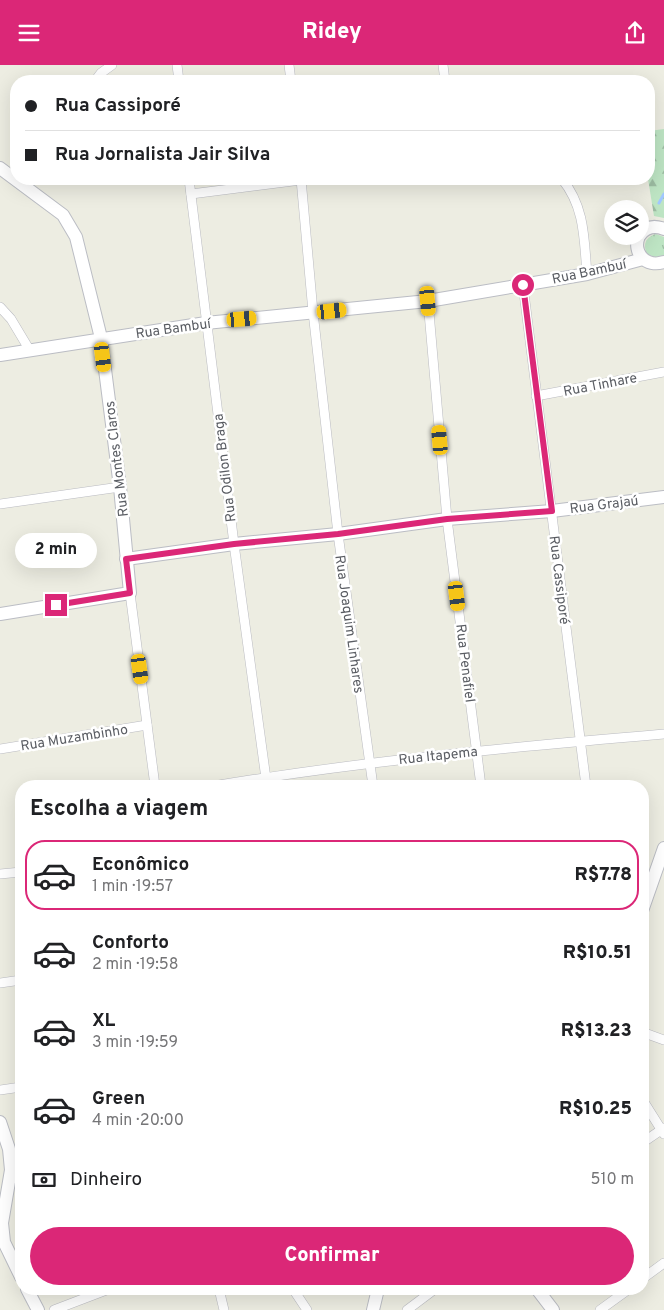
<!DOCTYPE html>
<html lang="pt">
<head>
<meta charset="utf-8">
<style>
	body { margin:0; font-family:Overpass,sans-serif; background:#f2f2f2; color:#202124; height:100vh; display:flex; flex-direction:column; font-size:19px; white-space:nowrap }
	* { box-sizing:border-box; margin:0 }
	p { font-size:16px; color:#757577 }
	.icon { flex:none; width:28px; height:28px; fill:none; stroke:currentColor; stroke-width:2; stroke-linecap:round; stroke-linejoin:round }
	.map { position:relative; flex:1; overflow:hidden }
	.details { position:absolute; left:15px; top:715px; width:634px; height:515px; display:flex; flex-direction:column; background:#fff; border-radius:20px; box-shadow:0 5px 20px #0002 }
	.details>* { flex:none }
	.top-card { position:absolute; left:10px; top:10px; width:645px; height:110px; border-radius:20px; box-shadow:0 5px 20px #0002; display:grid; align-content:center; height:110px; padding:0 15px; background:#fff }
	.buttons { position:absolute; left:604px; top:135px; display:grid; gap:10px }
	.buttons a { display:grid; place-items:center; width:45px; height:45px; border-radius:50%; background:#fff; box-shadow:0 5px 20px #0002; font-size:25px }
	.end { position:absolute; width:22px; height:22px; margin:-11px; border:6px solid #db2777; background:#fff; box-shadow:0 0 0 2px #fff }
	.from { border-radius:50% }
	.bubble { position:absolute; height:35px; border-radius:18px; background:#fff; box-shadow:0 5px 20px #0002; font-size:16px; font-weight:800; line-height:35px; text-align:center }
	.car { position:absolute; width:15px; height:30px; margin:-15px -8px; border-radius:6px; box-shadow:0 0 4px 1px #0007; background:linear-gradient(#f5c518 24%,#345 0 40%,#f5c518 0 76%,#345 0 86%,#f5c518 0) }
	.top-card b { display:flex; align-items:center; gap:18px; height:48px; font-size:19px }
	.top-card b+b { border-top:1px solid #e0e0e0 }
	.top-card i { width:12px; height:12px; background:#202124 }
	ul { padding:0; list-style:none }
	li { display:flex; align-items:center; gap:15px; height:70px; margin:0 10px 8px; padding:0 5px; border:2px solid transparent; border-radius:20px }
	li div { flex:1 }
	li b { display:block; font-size:19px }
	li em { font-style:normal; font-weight:800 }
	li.current { border-color:#db2777 }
	li>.icon { width:45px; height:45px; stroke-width:1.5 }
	h2 { padding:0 15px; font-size:22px; line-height:60px }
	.pay { display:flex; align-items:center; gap:12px; height:55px; padding:0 15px; font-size:19px }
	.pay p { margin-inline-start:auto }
	.button { display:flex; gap:10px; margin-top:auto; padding:10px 15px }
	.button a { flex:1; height:58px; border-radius:30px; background:#db2777; color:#fff; font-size:20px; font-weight:800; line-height:58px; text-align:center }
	header { display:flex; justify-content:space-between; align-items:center; height:65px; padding:0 15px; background:#db2777; color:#fff; font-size:22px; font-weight:800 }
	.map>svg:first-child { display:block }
	.grass { fill:url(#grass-tufts) }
	.forest { fill:url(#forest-firs) }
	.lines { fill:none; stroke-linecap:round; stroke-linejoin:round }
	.stream { stroke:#a0c7ff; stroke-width:3 }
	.street-casing { stroke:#babbc1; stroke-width:10 }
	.secondary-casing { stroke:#bbbdc4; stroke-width:14 }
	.street { stroke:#fff; stroke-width:9 }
	.secondary { stroke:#fff; stroke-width:12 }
	.route { stroke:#db2777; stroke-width:6 }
	.labels { text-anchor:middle; stroke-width:5; stroke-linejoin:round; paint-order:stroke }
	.street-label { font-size:14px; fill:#5a5d63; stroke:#fff }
</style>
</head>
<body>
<header><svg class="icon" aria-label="menu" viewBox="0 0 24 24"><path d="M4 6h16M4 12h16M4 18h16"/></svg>Ridey<svg class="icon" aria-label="share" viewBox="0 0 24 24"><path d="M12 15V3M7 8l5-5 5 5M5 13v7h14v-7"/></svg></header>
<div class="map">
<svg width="664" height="1245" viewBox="0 0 664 1245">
	<defs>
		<pattern id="grass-tufts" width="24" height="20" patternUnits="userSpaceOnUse" patternTransform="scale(1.25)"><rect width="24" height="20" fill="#bee5c4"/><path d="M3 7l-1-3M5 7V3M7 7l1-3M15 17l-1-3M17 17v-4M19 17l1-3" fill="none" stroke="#9dbda3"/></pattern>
		<pattern id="forest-firs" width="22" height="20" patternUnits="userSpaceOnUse" patternTransform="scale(1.25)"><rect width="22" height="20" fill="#bee5c4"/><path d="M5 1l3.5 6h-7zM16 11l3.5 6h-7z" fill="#9dbda3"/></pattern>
	</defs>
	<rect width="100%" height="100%" fill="#edede2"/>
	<path class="grass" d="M656,169l8,3v19l-5,2 -11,-3c-6,-9 -3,-18 8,-21z"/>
	<polygon class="forest" points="664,64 664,153 654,151 648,114 649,66"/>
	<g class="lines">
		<polyline class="stream" points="659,138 664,129"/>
		<g class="street-casing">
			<g id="street">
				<polyline points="177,0 179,16"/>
				<polyline points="289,0 291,16"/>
				<polyline points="443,0 445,16"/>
				<polyline points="95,16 101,8 112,0"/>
				<polyline points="189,114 234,479 267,721"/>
				<polyline points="301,114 313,247 338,469 373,721"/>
				<path d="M562,114c23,28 22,60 25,95"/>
				<polyline points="191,129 309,114"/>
				<polyline points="523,220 586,721"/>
				<polyline points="428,236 447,454 481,721"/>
				<polyline points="0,242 11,254 29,284"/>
				<polyline points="536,331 664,307"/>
				<polyline points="0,439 120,422"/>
				<polyline points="130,528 155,721"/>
				<polyline points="0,684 147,660"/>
				<path d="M213,721c150,-25 300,-39 451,-52"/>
				<polyline points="0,809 21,807"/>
				<polyline points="0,918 21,915"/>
				<polyline points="642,967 664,975"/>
				<polyline points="0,1025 21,1022"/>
				<polyline points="642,1034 664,1069"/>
				<polyline points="642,1078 664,1063"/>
				<polyline points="642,1214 664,1198"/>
				<polyline points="219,1224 224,1245"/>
				<polyline points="293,1224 307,1245"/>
				<polyline points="54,1245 109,1224"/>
				<polyline points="407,1245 435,1224"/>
				<polyline points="600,1245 629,1224"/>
			</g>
		</g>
		<g class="secondary-casing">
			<g id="secondary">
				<polyline points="0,103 63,150 76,172 101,273 120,422 130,528 0,549"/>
				<path d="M640,170c6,-8 14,-10 24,-6"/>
				<path d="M639,171c-7,17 7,32 25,26"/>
				<polyline points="0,290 206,258 428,236 587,209 643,194"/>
				<polyline points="126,494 234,479 338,469 447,454 552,446 664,432"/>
				<polyline points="642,846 664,783"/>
				<polyline points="0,1057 9,1084 11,1105 2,1158 4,1177 21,1212"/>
				<polyline points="27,1224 38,1245"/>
				<polyline points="537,1224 553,1245"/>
				<polyline points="373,1245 378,1224"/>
			</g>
		</g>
		<use href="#street" class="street"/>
		<use href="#secondary" class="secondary"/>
	</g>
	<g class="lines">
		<polyline class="route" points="56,540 130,528 126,494 234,479 338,469 447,454 552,446 523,220"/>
	</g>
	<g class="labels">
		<g class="street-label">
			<text transform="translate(589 206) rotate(-12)" y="5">Rua Bambuí</text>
			<text transform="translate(173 263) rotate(-8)" y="5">Rua Bambuí</text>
			<text transform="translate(600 319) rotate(-11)" y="5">Rua Tinhare</text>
			<text transform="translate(116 394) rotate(-97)" y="5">Rua Montes Claros</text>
			<text transform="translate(224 403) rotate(-97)" y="5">Rua Odilon Braga</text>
			<text transform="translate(604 439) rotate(-7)" y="5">Rua Grajaú</text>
			<text transform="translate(560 515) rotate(83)" y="5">Rua Cassiporé</text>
			<text transform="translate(350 559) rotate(82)" y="5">Rua Joaquim Linhares</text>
			<text transform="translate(466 598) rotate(83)" y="5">Rua Penafiel</text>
			<text transform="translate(74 672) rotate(-9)" y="5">Rua Muzambinho</text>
			<text transform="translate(438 690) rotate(-6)" y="5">Rua Itapema</text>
		</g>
	</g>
</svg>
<div class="buttons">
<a><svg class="icon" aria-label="layers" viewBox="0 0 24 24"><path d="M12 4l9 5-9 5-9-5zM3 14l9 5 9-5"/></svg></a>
</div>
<i class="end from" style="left:523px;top:220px"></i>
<i class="end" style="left:56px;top:540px"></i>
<div class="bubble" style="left:15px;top:468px;width:82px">2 min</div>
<i class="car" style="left:428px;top:236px;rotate:175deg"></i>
<i class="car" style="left:332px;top:246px;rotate:84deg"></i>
<i class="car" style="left:242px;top:254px;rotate:85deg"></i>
<i class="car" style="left:103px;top:292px;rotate:173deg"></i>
<i class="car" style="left:440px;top:375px;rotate:355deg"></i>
<i class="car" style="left:457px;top:531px;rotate:173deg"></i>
<i class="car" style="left:140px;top:604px;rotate:172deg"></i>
<div class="top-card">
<b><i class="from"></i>Rua Cassiporé</b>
<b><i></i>Rua Jornalista Jair Silva</b>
</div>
<section class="details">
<h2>Escolha a viagem</h2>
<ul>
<li class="current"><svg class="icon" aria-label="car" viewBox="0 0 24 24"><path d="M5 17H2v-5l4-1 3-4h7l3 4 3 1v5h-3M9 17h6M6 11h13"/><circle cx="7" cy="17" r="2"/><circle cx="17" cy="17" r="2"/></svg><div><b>Econômico</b><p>1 min · 19:57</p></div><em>R$7.78</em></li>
<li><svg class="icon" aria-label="car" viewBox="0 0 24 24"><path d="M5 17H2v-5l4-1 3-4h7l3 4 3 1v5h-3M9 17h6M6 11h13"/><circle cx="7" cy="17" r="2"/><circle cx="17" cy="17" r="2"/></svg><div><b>Conforto</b><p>2 min · 19:58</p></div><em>R$10.51</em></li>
<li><svg class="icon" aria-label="car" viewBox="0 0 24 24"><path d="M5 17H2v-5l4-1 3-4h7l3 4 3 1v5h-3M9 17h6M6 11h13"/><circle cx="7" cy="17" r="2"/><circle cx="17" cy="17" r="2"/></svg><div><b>XL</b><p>3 min · 19:59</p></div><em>R$13.23</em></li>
<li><svg class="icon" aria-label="car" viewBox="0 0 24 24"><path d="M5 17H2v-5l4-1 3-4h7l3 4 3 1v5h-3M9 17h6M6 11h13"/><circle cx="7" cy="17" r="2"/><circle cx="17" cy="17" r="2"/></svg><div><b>Green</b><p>4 min · 20:00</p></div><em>R$10.25</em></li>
</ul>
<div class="pay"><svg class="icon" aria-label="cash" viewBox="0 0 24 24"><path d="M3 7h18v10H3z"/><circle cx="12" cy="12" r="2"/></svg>Dinheiro<p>510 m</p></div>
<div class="button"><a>Confirmar</a></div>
</section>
</div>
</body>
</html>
